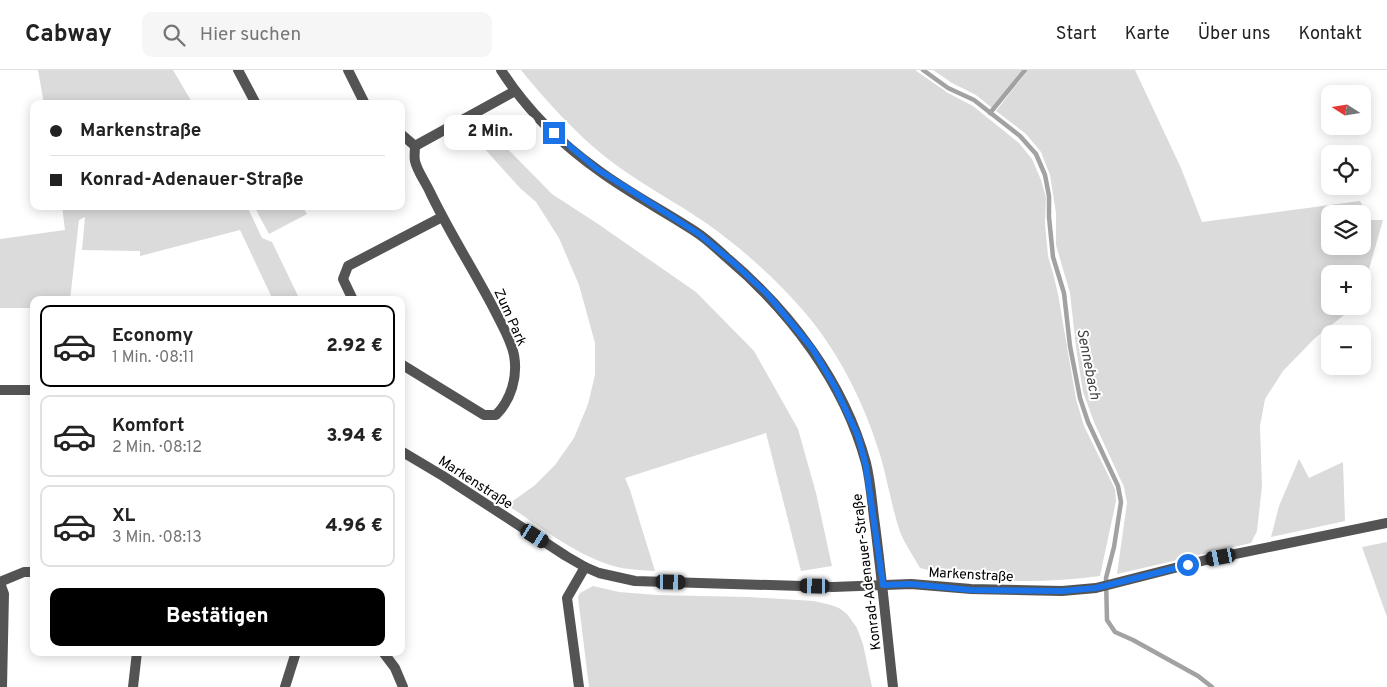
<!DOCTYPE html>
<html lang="de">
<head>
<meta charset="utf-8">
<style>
	body { margin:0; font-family:Overpass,sans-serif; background:#f6f6f6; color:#222; height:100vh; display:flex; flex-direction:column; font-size:19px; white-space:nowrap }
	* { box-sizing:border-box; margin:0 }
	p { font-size:16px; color:#767676 }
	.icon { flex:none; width:28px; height:28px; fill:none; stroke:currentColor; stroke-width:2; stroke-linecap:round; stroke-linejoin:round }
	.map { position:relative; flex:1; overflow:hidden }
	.panel { position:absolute; left:30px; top:226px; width:375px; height:360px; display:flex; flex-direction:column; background:#fff; border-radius:10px; box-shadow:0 2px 12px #0003 }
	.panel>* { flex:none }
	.hud { position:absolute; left:30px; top:30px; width:375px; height:110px; border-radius:10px; box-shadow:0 2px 12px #0003; display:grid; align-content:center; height:110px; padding:0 20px; background:#fff }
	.needle { width:32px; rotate:282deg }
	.buttons { position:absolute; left:1321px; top:15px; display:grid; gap:10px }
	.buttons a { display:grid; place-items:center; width:50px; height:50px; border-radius:10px; background:#fff; box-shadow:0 2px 12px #0003; font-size:25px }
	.end { position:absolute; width:22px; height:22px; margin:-11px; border:6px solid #1a73e8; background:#fff; box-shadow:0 0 0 2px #fff }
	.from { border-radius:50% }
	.bubble { position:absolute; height:35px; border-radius:10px; background:#fff; box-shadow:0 2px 12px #0003; font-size:16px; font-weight:800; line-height:35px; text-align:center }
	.car { position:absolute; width:15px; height:30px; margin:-15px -8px; border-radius:6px; box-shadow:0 0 4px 1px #0007; background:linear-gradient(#222 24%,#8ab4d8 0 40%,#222 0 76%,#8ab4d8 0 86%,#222 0) }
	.hud b { display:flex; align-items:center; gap:18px; height:48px; font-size:19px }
	.hud b+b { border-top:1px solid #e0e0e0 }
	.hud i { width:12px; height:12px; background:#222 }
	ul { padding:9px 0 0; list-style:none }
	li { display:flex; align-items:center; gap:15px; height:82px; margin:0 10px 8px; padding:0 10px; border:2px solid #e0e0e0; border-radius:10px }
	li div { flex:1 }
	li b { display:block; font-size:19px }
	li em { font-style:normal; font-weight:800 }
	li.active { border-color:#000 }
	li>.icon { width:45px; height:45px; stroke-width:1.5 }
	.action { display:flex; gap:10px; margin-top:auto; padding:10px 20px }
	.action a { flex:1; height:58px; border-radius:10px; background:#000; color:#fff; font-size:20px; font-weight:800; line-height:58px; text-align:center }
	header { display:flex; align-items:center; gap:30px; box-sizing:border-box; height:70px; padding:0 25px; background:#fff; border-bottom:1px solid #e0e0e0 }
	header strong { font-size:24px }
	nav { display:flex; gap:28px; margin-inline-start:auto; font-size:18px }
	.search { width:350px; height:45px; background:#f6f6f6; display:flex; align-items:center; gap:12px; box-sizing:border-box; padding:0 18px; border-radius:10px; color:#767676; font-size:19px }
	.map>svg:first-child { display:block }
	.green { fill:#dbdbdb; fill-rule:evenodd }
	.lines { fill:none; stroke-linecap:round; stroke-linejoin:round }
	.stream { stroke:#a2a2a2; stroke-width:4.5 }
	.street { stroke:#545454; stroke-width:10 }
	.route { stroke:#1a73e8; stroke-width:6 }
	.labels { text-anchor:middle; stroke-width:4; stroke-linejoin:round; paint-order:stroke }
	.street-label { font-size:14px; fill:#000; stroke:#fff }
	.water-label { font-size:15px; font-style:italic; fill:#434343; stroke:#fff }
</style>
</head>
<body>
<header>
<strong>Cabway</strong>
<div class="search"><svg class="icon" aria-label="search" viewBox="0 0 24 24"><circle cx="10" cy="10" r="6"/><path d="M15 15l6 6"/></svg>Hier suchen</div>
<nav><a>Start</a><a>Karte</a><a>Über uns</a><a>Kontakt</a></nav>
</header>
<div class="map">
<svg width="1387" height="617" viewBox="0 0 1387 617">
	<rect width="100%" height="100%" fill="#fff"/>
	<g class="green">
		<polygon points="38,0 173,0 193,34 44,34"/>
		<path d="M521,0h394l33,23 25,13 46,37 13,16 9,21 5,17 -1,27 3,32 5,17 5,21 18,105 8,27 31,63 1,12 -16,75c-46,6 -93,7 -138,1 -14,-2 -28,-6 -42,-9 -6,-11 -15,-24 -20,-36 -8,-24 -12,-49 -19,-74 -15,-51 -40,-102 -74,-143 -29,-34 -64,-66 -101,-92 -32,-22 -67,-40 -98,-64 -33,-26 -61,-57 -87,-89z"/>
		<polygon points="933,0 1022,0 992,38 976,25 952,13"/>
		<path d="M1028,0h107l46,98 21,54 158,-21 11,19h12l-14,49 -6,16 -1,-11h-32v32h21l-3,6 -33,26 -32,33 -18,28 -5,27 2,60 -5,45 -6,12 -134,31 10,-71 -3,-16 -30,-65 -11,-30 -7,-45 -6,-54 -14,-48v-32l-6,-38 -9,-23 -15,-18 -30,-23zM1330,144h32v32h-32z"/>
		<path d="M488,59l64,65 46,30 98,68 58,59 44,78 18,64 16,73 -31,5 -35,-138 -141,45 5,12 25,81c-13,-1 -25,-1 -38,-4 -39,-10 -76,-40 -110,-62l27,-19 21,-21 19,-27 14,-34 7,-29v-32l-16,-58 -20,-47 -23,-36 -16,-14 -47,-52z"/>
		<polygon points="62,136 247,136 262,168 272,172 300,230 273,230 240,160 140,186 140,181 82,180 85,147 79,150 70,230 34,230 34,238 0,238 0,169 65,160"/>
		<polygon points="254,136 302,136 307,144 269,164"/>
		<polygon points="1299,389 1309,408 1343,392 1345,451 1271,467 1279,436"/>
		<polygon points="1387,472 1387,547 1362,477"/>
		<polygon points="593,516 619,522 657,525 748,527 814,531 831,535 839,538 847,544 857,558 863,574 872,617 589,617 578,527 580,523"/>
	</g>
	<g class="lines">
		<g class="stream">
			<polyline points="923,0 948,18 974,30 1020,66 1036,84 1045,105 1049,126 1049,147 1053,187 1064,223 1070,276 1080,328 1088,352 1118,416 1121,432 1114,477 1106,508 1107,550 1115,562 1133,570 1198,606 1212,617"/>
			<polyline points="990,43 1025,0"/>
		</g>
		<g class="street">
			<polyline points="238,0 256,34"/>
			<polyline points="348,0 365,34"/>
			<path d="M501,0c25,39 59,73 97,100 31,23 66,41 98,62 11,7 21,17 30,25 64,54 118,125 140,206 5,20 6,42 9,62 7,54 12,108 18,162"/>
			<polyline points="401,64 415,76"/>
			<polyline points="415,76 515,21"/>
			<polyline points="353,230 343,209 348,196 442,147"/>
			<path d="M401,294l83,51h12c15,-15 22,-38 18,-60 -3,-15 -11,-28 -18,-42 -21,-41 -46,-79 -66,-121 -4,-9 -13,-21 -15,-31 -1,-4 0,-10 0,-15"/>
			<polyline points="0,320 34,320"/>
			<polyline points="401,381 443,406 566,486 585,497 599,503 635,511 833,517 911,514 971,519 1062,521 1096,518 1206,490 1387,453"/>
			<polyline points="0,512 24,502 34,502"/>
			<polyline points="0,513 4,524 2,617"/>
			<polyline points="383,582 395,598 403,617"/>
			<polyline points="133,617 137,582"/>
			<polyline points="285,617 296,582"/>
			<polyline points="579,617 567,528 585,497"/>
		</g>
	</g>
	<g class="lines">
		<polyline class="route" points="554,63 597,99 699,164 735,194 768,225 812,278 835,317 858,366 866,396 883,515 911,514 971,520 1062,521 1096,518 1188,495"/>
	</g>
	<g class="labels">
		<g class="street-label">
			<text transform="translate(511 247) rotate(66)" y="5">Zum Park</text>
			<text transform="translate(476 412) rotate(33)" y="5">Markenstraße</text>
			<text transform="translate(866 502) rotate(-97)" y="5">Konrad-Adenauer-Straße</text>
			<text transform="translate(971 504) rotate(3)" y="5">Markenstraße</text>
		</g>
		<g class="water-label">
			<text transform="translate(1089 294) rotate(79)" y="5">Sennebach</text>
		</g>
	</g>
</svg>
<div class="buttons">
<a><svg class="needle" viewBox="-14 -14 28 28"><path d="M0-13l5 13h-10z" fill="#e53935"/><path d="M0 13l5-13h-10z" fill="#767676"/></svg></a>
<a><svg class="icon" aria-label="locate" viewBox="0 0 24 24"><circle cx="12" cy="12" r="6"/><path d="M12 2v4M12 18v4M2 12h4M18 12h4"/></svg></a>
<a><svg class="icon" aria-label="layers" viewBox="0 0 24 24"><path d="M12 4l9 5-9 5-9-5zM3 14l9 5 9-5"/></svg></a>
<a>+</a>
<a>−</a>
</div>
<i class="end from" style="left:1188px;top:495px"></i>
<i class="end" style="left:554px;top:63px"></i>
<div class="bubble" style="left:444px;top:45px;width:92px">2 Min.</div>
<i class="car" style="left:535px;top:466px;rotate:123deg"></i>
<i class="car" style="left:1221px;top:487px;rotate:259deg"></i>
<i class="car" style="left:671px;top:512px;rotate:91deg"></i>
<i class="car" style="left:815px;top:516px;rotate:271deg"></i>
<div class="hud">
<b><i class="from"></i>Markenstraße</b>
<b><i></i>Konrad-Adenauer-Straße</b>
</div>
<section class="panel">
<ul>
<li class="active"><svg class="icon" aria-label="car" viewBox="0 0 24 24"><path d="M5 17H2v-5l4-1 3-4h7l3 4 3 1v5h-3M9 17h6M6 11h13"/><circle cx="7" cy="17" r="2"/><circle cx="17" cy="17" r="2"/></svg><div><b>Economy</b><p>1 Min. · 08:11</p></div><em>2.92 €</em></li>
<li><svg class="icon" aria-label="car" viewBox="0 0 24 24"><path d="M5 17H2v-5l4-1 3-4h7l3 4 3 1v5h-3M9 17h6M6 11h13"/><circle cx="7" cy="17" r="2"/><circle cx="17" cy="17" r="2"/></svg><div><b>Komfort</b><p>2 Min. · 08:12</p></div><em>3.94 €</em></li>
<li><svg class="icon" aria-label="car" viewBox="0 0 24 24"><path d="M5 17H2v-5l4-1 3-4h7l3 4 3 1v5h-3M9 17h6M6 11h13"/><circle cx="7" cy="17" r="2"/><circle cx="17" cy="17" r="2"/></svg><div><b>XL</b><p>3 Min. · 08:13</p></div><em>4.96 €</em></li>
</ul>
<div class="action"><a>Bestätigen</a></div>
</section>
</div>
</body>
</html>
